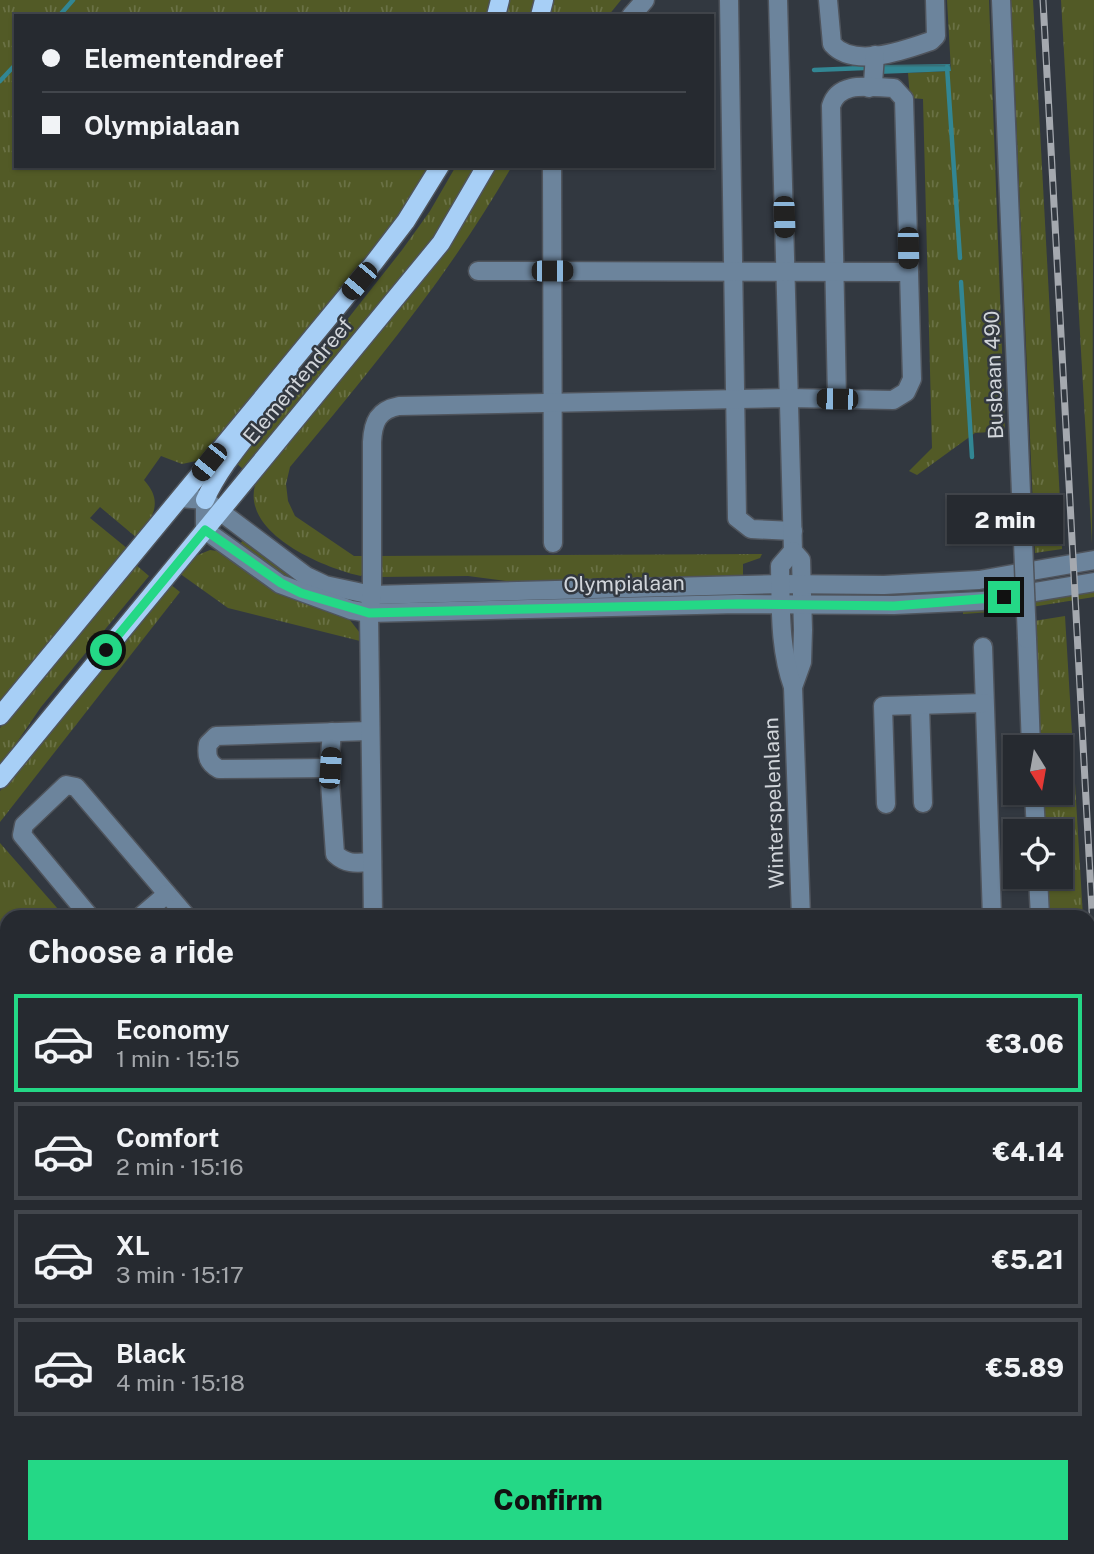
<!DOCTYPE html>
<html lang="en">
<head>
<meta charset="utf-8">
<style>
	body { margin:0; font-family:"Public Sans",sans-serif; background:#2e3238; color:#f1f3f6; height:100vh; display:flex; flex-direction:column; font-size:26px; white-space:nowrap }
	* { box-sizing:border-box; margin:0 }
	p { font-size:23px; color:#a4a7ab }
	.icon { flex:none; width:38px; height:38px; fill:none; stroke:currentColor; stroke-width:2; stroke-linecap:round; stroke-linejoin:round }
	.map { position:relative; flex:1; overflow:hidden }
	.details { position:absolute; left:0px; top:910px; width:1096px; height:644px; display:flex; flex-direction:column; background:#262a30; border-radius:21px 21px 0 0; box-shadow:0 2px 5px #0004,0 0 0 2px #42464c }
	.details>* { flex:none }
	.guide { position:absolute; left:14px; top:14px; width:700px; height:154px; border-radius:0px; box-shadow:0 2px 5px #0004,0 0 0 2px #42464c; display:grid; align-content:center; height:154px; padding:0 28px; background:#262a30 }
	.needle { width:46px; rotate:169deg }
	.fabs { position:absolute; left:1003px; top:735px; display:grid; gap:14px }
	.fabs a { display:grid; place-items:center; width:70px; height:70px; border-radius:0px; background:#262a30; box-shadow:0 2px 5px #0004,0 0 0 2px #42464c; font-size:35px }
	.end { position:absolute; width:32px; height:32px; margin:-16px; border:9px solid #24d886; background:#111; box-shadow:0 0 0 4px #111 }
	.from { border-radius:50% }
	.bubble { position:absolute; height:49px; border-radius:0px; background:#262a30; box-shadow:0 2px 5px #0004,0 0 0 2px #42464c; font-size:23px; font-weight:800; line-height:49px; text-align:center }
	.car { position:absolute; width:21px; height:42px; margin:-21px -10px; border-radius:9px; box-shadow:0 0 5px 2px #0007; background:linear-gradient(#222 24%,#8ab4d8 0 40%,#222 0 76%,#8ab4d8 0 86%,#222 0) }
	.guide b { display:flex; align-items:center; gap:24px; height:66px; font-size:26px }
	.guide b+b { border-top:2px solid #42464c }
	.guide i { width:18px; height:18px; background:#f1f3f6 }
	ul { padding:0; list-style:none }
	li { display:flex; align-items:center; gap:21px; height:98px; margin:0 14px 10px; padding:0 14px; border:4px solid #42464c; border-radius:0px }
	li div { flex:1 }
	li b { display:block; font-size:26px }
	li em { font-style:normal; font-weight:800 }
	li.selected { border-color:#24d886 }
	li>.icon { width:63px; height:63px; stroke-width:1.5 }
	h2 { padding:0 28px; font-size:32px; line-height:84px }
	.action { display:flex; gap:14px; margin-top:auto; padding:14px 28px }
	.action a { flex:1; height:80px; border-radius:0px; background:#24d886; color:#111; font-size:28px; font-weight:800; line-height:80px; text-align:center }
	.map>svg:first-child { display:block }
	.grass { fill:url(#grass-tufts) }
	.water { fill:url(#water-rules) }
	.lines { fill:none; stroke-linecap:round; stroke-linejoin:round }
	.stream { stroke:#328693; stroke-width:4.5 }
	.minor-casing { stroke:#4f545c; stroke-width:21 }
	.major-casing { stroke:#4f545c; stroke-width:21 }
	.minor { stroke:#6c849c; stroke-width:18 }
	.major { stroke:#a7cff6; stroke-width:18 }
	.rail-casing { stroke:#a5a9af; stroke-width:7 }
	.rail { stroke:#323840; stroke-width:4.5; stroke-dasharray:13; stroke-linecap:butt }
	.minor-bridge-casing { stroke:#4f545c; stroke-width:21; stroke-linecap:butt }
	.minor-bridge { stroke:#6c849c; stroke-width:18 }
	.route { stroke:#24d886; stroke-width:9 }
	.labels { text-anchor:middle; stroke-width:5; stroke-linejoin:round; paint-order:stroke }
	.street-label { font-size:21px; fill:#d1d5da; stroke:#323840 }
</style>
</head>
<body>
<div class="map">
<svg width="1094" height="1554" viewBox="0 0 1094 1554">
	<defs>
		<pattern id="grass-tufts" width="24" height="20" patternUnits="userSpaceOnUse" patternTransform="scale(1.75)"><rect width="24" height="20" fill="#525a26"/><path d="M3 7l-1-3M5 7V3M7 7l1-3M15 17l-1-3M17 17v-4M19 17l1-3" fill="none" stroke="#6a7145"/></pattern>
		<pattern id="water-rules" width="6" height="5" patternUnits="userSpaceOnUse" patternTransform="scale(1.75)"><rect width="6" height="5" fill="#328693"/><path d="M0 2.5h6" fill="none" stroke="#376e76"/></pattern>
	</defs>
	<rect width="100%" height="100%" fill="#323840"/>
	<g class="grass">
		<path d="M0,0h492l-5,16h-471v150h416l-51,76 -180,218 -19,4 -21,-8 -17,24c20,22 9,38 -7,58l-37,-31 -10,11 38,31 -128,155z"/>
		<polygon points="508,0 535,0 531,16 503,16"/>
		<polygon points="551,0 621,0 608,16 547,16"/>
		<polygon points="947,0 989,0 1005,431 975,433 917,475 909,471 932,448 923,99 910,98 908,73 951,71"/>
		<polygon points="1011,0 1033,0 1061,519 1062,549 1035,553"/>
		<polygon points="1061,0 1094,0 1092,544"/>
		<polygon points="456,166 478,166 428,247 244,470 235,462 402,250 430,211"/>
		<path d="M495,166h17c-62,109 -142,205 -222,301l-4,17 2,17 7,15 59,40h15l-1,12 -7,8c-37,-8 -119,-42 -106,-91l198,-248z"/>
		<polygon points="246,537 298,577 302,588 237,547"/>
		<polygon points="210,550 225,552 346,615 360,633 360,641 228,608 179,573 193,557"/>
		<polygon points="762,554 760,558 743,564 743,581 528,584 468,576 378,577 378,556"/>
		<polygon points="135,564 149,576 41,707 0,767 0,728"/>
		<polygon points="170,584 180,592 0,822 0,791"/>
		<polygon points="1094,590 1094,597 1007,611 963,614 963,607"/>
		<polygon points="1065,616 1083,917 1047,917 1046,877 1060,877 1060,831 1044,831 1042,793 1060,793 1060,747 1040,747 1034,621"/>
		<polygon points="0,843 65,917 7,917 7,1043 0,1050"/>
		<polygon points="1089,1163 1091,1163 1093,1241 1089,1241"/>
		<polygon points="1088,1414 1092,1416 1091,1486 1089,1489"/>
		<rect x="1054" y="1547" width="34" height="7"/>
	</g>
	<polygon class="water" points="950,64 951,71 882,74 882,65"/>
	<g class="lines">
		<g class="stream">
			<polyline points="59,16 73,0"/>
			<polyline points="947,67 960,258"/>
			<polyline points="814,70 864,68"/>
			<polyline points="0,81 16,64"/>
			<polyline points="961,282 972,457"/>
		</g>
		<g class="minor-casing">
			<g id="minor">
				<polyline points="729,0 737,518 751,529 793,531"/>
				<polyline points="778,0 793,551 801,560 803,630 802,662 793,687"/>
				<path d="M828,0l4,44c22,25 73,6 99,-3l5,-5 -1,-36"/>
				<polyline points="1001,0 1022,518"/>
				<polyline points="631,16 645,0"/>
				<polyline points="869,88 873,83 875,55"/>
				<polyline points="552,166 553,543"/>
				<path d="M837,399l-6,-293c8,-27 42,-18 63,-18l10,11 5,173"/>
				<polyline points="180,498 205,500 306,576 325,585 372,595 781,584 884,585 979,580 1094,560"/>
				<polyline points="205,500 205,530 280,584 351,610 369,613 738,604 894,605 982,601 1094,582"/>
				<path d="M793,551l-13,15c1,41 -1,82 13,121l8,230"/>
				<polyline points="1027,639 1031,747"/>
				<polyline points="983,647 992,917"/>
				<polyline points="920,705 923,803"/>
				<path d="M332,732l-3,36 6,86c12,11 22,9 37,8"/>
				<path d="M329,768l-110,1c-11,-6 -13,-13 -11,-25l8,-8 153,-5"/>
				<polyline points="1034,793 1036,831"/>
				<polyline points="886,804 883,706 984,703"/>
				<polyline points="1038,877 1040,917"/>
				<polyline points="90,917 22,835 24,825 66,785 76,787 187,917"/>
				<polyline points="140,917 167,894"/>
				<path d="M373,917l-4,-304 3,-18v-153c1,-20 6,-32 27,-36l390,-8 104,2 13,-8 6,-13 -3,-107 -431,-1"/>
				<polyline points="1088,1353 1094,1351"/>
				<polyline points="1088,1377 1094,1374"/>
				<polyline points="1088,1414 1094,1410"/>
				<polyline points="0,1420 7,1416"/>
				<polyline points="0,1468 7,1450"/>
				<polyline points="0,1491 7,1496"/>
				<polyline points="0,1507 7,1510"/>
				<polyline points="113,1547 131,1554"/>
				<polyline points="349,1547 349,1554"/>
				<polyline points="387,1547 387,1554"/>
				<polyline points="821,1547 821,1554"/>
				<polyline points="853,1547 853,1554"/>
				<polyline points="1044,1547 1044,1554"/>
				<polyline points="35,1554 62,1554"/>
				<polyline points="307,1554 308,1547"/>
				<polyline points="871,1554 879,1547"/>
				<polyline points="890,1554 898,1547"/>
				<polyline points="911,1554 921,1547"/>
				<polyline points="938,1554 946,1547"/>
				<polyline points="1006,1554 1007,1547"/>
			</g>
		</g>
		<g class="major-casing">
			<g id="major">
				<polyline points="496,16 500,0"/>
				<polyline points="540,16 544,0"/>
				<path d="M205,500c20,-45 60,-81 86,-125"/>
				<polyline points="0,716 373,264 406,221 440,166"/>
				<polyline points="0,779 441,243 486,166"/>
			</g>
		</g>
		<use href="#minor" class="minor"/>
		<use href="#major" class="major"/>
		<g class="rail-casing">
			<polyline id="rail" points="1043,0 1094,948"/>
		</g>
		<use href="#rail" class="rail"/>
		<g class="minor-bridge-casing">
			<polyline id="minor-bridge" points="1022,518 1027,639"/>
		</g>
		<use href="#minor-bridge" class="minor-bridge"/>
	</g>
	<g class="lines">
		<polyline class="route" points="106,650 205,530 281,583 301,593 369,613 738,604 894,606 1004,597"/>
	</g>
	<g class="labels">
		<g class="street-label">
			<text transform="translate(994 375) rotate(-92)" y="7">Busbaan 490</text>
			<text transform="translate(298 381) rotate(-50)" y="7">Elementendreef</text>
			<text transform="translate(624 584) rotate(-1)" y="7">Olympialaan</text>
			<text transform="translate(774 803) rotate(-92)" y="7">Winterspelenlaan</text>
		</g>
	</g>
</svg>
<div class="fabs">
<a><svg class="needle" viewBox="-14 -14 28 28"><path d="M0-13l5 13h-10z" fill="#e53935"/><path d="M0 13l5-13h-10z" fill="#a4a7ab"/></svg></a>
<a><svg class="icon" aria-label="locate" viewBox="0 0 24 24"><circle cx="12" cy="12" r="6"/><path d="M12 2v4M12 18v4M2 12h4M18 12h4"/></svg></a>
</div>
<i class="end from" style="left:106px;top:650px"></i>
<i class="end" style="left:1004px;top:597px"></i>
<div class="bubble" style="left:947px;top:495px;width:116px">2 min</div>
<i class="car" style="left:784px;top:217px;rotate:178deg"></i>
<i class="car" style="left:908px;top:248px;rotate:179deg"></i>
<i class="car" style="left:552px;top:271px;rotate:90deg"></i>
<i class="car" style="left:359px;top:281px;rotate:220deg"></i>
<i class="car" style="left:837px;top:399px;rotate:271deg"></i>
<i class="car" style="left:209px;top:462px;rotate:219deg"></i>
<i class="car" style="left:330px;top:768px;rotate:4deg"></i>
<div class="guide">
<b><i class="from"></i>Elementendreef</b>
<b><i></i>Olympialaan</b>
</div>
<section class="details">
<h2>Choose a ride</h2>
<ul>
<li class="selected"><svg class="icon" aria-label="car" viewBox="0 0 24 24"><path d="M5 17H2v-5l4-1 3-4h7l3 4 3 1v5h-3M9 17h6M6 11h13"/><circle cx="7" cy="17" r="2"/><circle cx="17" cy="17" r="2"/></svg><div><b>Economy</b><p>1 min · 15:15</p></div><em>€3.06</em></li>
<li><svg class="icon" aria-label="car" viewBox="0 0 24 24"><path d="M5 17H2v-5l4-1 3-4h7l3 4 3 1v5h-3M9 17h6M6 11h13"/><circle cx="7" cy="17" r="2"/><circle cx="17" cy="17" r="2"/></svg><div><b>Comfort</b><p>2 min · 15:16</p></div><em>€4.14</em></li>
<li><svg class="icon" aria-label="car" viewBox="0 0 24 24"><path d="M5 17H2v-5l4-1 3-4h7l3 4 3 1v5h-3M9 17h6M6 11h13"/><circle cx="7" cy="17" r="2"/><circle cx="17" cy="17" r="2"/></svg><div><b>XL</b><p>3 min · 15:17</p></div><em>€5.21</em></li>
<li><svg class="icon" aria-label="car" viewBox="0 0 24 24"><path d="M5 17H2v-5l4-1 3-4h7l3 4 3 1v5h-3M9 17h6M6 11h13"/><circle cx="7" cy="17" r="2"/><circle cx="17" cy="17" r="2"/></svg><div><b>Black</b><p>4 min · 15:18</p></div><em>€5.89</em></li>
</ul>
<div class="action"><a>Confirm</a></div>
</section>
</div>
</body>
</html>
